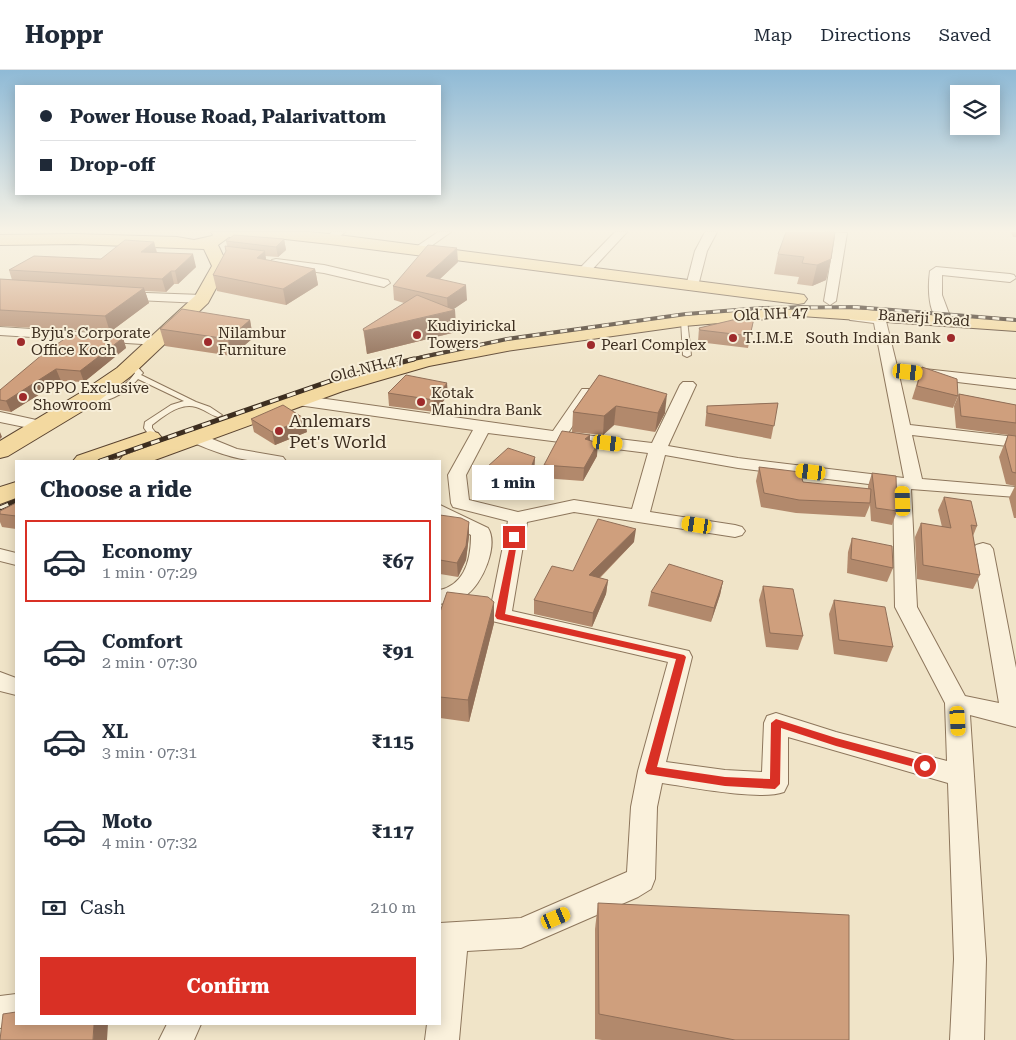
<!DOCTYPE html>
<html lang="en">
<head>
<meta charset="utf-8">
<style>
	body { margin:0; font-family:"Roboto Serif",serif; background:#f2f2f3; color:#1f2937; height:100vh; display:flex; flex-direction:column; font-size:19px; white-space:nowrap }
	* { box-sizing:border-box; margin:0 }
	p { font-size:16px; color:#747a83 }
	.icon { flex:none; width:28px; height:28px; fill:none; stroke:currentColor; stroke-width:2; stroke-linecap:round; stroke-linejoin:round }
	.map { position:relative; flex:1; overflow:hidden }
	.details { position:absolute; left:15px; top:390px; width:426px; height:565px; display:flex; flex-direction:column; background:#fff; border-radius:0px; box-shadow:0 2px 12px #0003 }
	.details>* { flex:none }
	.guide { position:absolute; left:15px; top:15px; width:426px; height:110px; border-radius:0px; box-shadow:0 2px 12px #0003; display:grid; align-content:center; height:110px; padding:0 25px; background:#fff }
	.controls { position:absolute; left:950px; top:15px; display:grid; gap:10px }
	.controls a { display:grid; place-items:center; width:50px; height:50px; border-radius:0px; background:#fff; box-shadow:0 2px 12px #0003; font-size:25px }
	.end { position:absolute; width:22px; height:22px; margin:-11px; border:6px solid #d93025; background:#fff; box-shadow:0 0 0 2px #fff }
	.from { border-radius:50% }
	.bubble { position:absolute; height:35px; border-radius:0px; background:#fff; box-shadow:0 2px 12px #0003; font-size:16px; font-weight:700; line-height:35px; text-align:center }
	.car { position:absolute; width:15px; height:30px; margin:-15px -8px; border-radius:6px; box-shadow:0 0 4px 1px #0007; background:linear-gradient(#f5c518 24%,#345 0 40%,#f5c518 0 76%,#345 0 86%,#f5c518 0) }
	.guide b { display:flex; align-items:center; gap:18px; height:48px; font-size:19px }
	.guide b+b { border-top:1px solid #e0e1e3 }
	.guide i { width:12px; height:12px; background:#1f2937 }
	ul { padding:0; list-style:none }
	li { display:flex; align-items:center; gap:15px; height:82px; margin:0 10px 8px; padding:0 15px; border:2px solid transparent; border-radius:0px }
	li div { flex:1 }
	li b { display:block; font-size:19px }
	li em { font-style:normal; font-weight:700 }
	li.active { border-color:#d93025 }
	li>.icon { width:45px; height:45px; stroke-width:1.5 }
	h2 { padding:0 25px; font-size:22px; line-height:60px }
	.pay { display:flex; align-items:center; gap:12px; height:55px; padding:0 25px; font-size:19px }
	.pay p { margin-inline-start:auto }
	.primary-button { display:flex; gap:10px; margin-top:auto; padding:10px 25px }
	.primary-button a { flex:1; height:58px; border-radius:0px; background:#d93025; color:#fff; font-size:20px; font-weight:700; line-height:58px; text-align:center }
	header { display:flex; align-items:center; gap:30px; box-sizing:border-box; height:70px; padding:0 25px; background:#fff; border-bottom:1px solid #e0e1e3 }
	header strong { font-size:24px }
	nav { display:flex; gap:28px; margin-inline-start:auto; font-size:18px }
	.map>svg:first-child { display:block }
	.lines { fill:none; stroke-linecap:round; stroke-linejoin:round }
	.lane-casing { stroke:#8d765c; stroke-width:2 }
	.street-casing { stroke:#8d765c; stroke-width:2 }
	.primary-casing { stroke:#5b4430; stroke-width:2 }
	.lane { fill:#faf1dc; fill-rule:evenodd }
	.street { fill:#faf1dc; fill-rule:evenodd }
	.primary { fill:#f3d9a0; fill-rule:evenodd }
	.rail-far1-casing { stroke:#3d2e20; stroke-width:4 }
	.rail-casing { stroke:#3d2e20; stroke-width:5 }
	.rail-far1 { stroke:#f7eed8; stroke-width:2.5; stroke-dasharray:7; stroke-linecap:butt }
	.rail { stroke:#f7eed8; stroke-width:3; stroke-dasharray:9; stroke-linecap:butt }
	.wall { fill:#b2896c }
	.shaded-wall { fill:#916f58 }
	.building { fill:#cf9f7d; stroke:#916f58 }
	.route { fill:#d93025 }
	.poi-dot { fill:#9e2a2b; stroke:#f7eed8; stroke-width:2 }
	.labels { text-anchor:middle; stroke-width:4; stroke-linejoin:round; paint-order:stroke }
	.far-street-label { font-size:15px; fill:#3d2e20; stroke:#f7eed8 }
	.far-poi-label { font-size:15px; fill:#3d2e20; stroke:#f7eed8; text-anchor:start }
	.poi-label { font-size:18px; fill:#3d2e20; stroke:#f7eed8; text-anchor:start }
</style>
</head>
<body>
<header>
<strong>Hoppr</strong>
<nav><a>Map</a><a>Directions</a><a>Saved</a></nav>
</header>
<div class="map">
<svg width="1016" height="970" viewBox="0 0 1016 970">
	<rect width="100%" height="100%" fill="#f0e4c8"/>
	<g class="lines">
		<g class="lane-casing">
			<g id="lane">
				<polygon points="684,248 687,250 691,285 687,287 683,285 681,250"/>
				<path d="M128,293h6l9,10 -2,2 55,27 14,5 12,8 -4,2c-8,-2 -14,-8 -22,-10 -16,-5 -32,9 -44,18v3l7,9 -4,3 -3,-1 -8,-11 1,-6 26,-17 13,-4 -46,-22c-13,15 -33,26 -53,23v-4c22,-3 36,-5 50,-25l-8,-8z"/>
			</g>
		</g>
		<g class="street-casing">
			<g id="street">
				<polygon points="332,162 345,162 334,171 326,171 324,169"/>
				<polygon points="438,162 451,162 424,181 416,181 414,179 416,177"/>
				<polygon points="615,162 627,162 587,205 579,205 577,202 579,199"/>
				<polygon points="705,162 717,162 707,181 698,216 692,220 688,219 686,216 695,181"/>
				<polygon points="825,162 847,163 836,231 830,235 824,231 835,166 827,164"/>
				<polygon points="276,189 324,195 388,210 390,213 384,217 324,203 272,196 270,193 272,190"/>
				<path d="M936,197l74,7 4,1 2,3 -6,4 -68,-7v20l9,24 -7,4c-17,-4 -16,-38 -14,-52z"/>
				<polygon points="119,222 202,225 208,229 202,233 114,229 113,226 114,223"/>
				<path d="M855,243l30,4 12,49 119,13v10l-117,-14 11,50 106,12v10l-104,-12 10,44 94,8v10l-105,-8 6,118 48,89 34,7 -26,-154 3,-4 7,-2 7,2 3,4 23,119v59l-46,-12 16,244 -2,81h-34l4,-81 -6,-176 -160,-46v47l-4,8c-25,9 -93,-5 -122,-9l-5,24 -2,72 -4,10 -13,8 -117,51 -54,3 -8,89h-34l2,-16h13v-101l81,-5 106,-46 4,-65 7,-36 30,-109 -176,-41 -3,-5 19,-95 -55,-14 -2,-4 -3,-28 25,-45 -175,-25 -6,-2 -2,-3 2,-3 6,-2 255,36 29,-42h10l3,3 -27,41 84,10 28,-58 3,-3h10l3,3 -28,61 70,12 166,20 -30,-155 -24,-3 -2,-3zM488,363l160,20 -16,56 -58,-9 -56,12 -49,-12 -3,-25zM665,385l73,13 155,19 2,120 50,96 2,58 -111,-29 -60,-19 -9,3 -3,7 -2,49 -37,-2 -59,-8 26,-105 -3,-6 -177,-40 15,-89 47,-10 161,25 7,-2 3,-4 -3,-4 -7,-2 -85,-13z"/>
				<polygon points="0,257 158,267 163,268 165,271 163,274 158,275 0,265"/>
				<polygon points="0,342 50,353 52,356 50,359 44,361 0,352"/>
				<path d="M195,362l42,17 46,8 3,4c-40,3 -61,-5 -97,-20l-2,-4 2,-4z"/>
				<path d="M440,435l48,23c11,17 -6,57 -22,67 -8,6 -17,7 -26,9v-14c26,-6 31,-33 31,-55l-31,-17z"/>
				<polygon points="0,479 16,483 16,495 0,491"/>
				<polygon points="0,602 16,608 16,625 0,621"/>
				<polygon points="16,924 16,954 22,954 0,958 0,926"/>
				<polygon points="167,954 201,954 194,970 159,970"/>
			</g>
		</g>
		<g class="primary-casing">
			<g id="primary">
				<polygon points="211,162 309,162 330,164 798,224 804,225 807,229 804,233 798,234 330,174 276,168 229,167 218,175 228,196 208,233 131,306 96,333 8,386 0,388 0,371 80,323 117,298 195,226 212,196 204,179 75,174 0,175 0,165 75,164 177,167 194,170 212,166 213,165"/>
				<polygon points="801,236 1016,249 1016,261 801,246 684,256 507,281 429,296 343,321 152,391 119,391 123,386 155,374 107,391 73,391 77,386 150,361 158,363 162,368 158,373 329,313 426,285 507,269 684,244"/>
				<polygon points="16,412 16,428 0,434 0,417"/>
			</g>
		</g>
		<use href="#lane" class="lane"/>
		<use href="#street" class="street"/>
		<use href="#primary" class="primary"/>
		<g class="rail-far1-casing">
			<polyline id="rail-far1" points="409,290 507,269 686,244 762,238 855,237 1016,250"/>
		</g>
		<g class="rail-casing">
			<g id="rail">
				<polyline points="100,391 333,310 414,289"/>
				<polyline points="0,438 16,431"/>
			</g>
		</g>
		<use href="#rail-far1" class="rail-far1"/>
		<use href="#rail" class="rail"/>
	</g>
	<g class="wall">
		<polygon points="1011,162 1016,162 1016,167 1013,167"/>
		<polygon points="284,169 286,180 278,187 265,186 266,190 315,199 318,215 286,235 217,221 213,205 226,182 225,176 227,176 226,171"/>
		<polygon points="154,172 157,182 196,197 178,214 174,214 166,222 145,221 149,233 110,262 0,256 0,209 12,210 9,200 101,189"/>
		<polygon points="778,184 831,189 826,210 812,216 797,214 799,207 774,204"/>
		<polygon points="458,192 440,209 467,230 453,239 455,240 456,262 367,284 363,259 404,233 394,230 393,216"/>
		<polygon points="754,248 748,278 698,272 699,258"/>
		<polygon points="250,250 253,268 232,286 165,276 160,259"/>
		<polygon points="123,268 126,278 84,312 61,311 11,342 0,340 0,341 0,320"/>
		<polygon points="922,297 958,326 953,338 912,329"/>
		<polygon points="599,305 665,343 655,362 614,355 603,365 572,362 573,342"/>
		<polygon points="388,323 448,325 435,342 389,336"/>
		<polygon points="959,324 1016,335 1016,366 956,358 954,336"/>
		<polygon points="778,333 771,369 705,356 707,336"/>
		<polygon points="251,349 307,362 275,375 254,362"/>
		<polygon points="590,365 590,371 597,386 583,411 543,408 544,395"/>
		<polygon points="1008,365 1016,366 1016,448 1014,448 1009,428 1015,416 1006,414 999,387"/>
		<polygon points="535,387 534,401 524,428 488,411 487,397"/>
		<polygon points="759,397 803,412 868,419 868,416 872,403 897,441 892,455 871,451 870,435 865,447 796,443 761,437 756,411"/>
		<polygon points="944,427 977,456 973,466 980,505 973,519 917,509 915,467 921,453 942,457 938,440"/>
		<polygon points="16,433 16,459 2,457 0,452 0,441"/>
		<polygon points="440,445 469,452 469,466 466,490 458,507 440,504"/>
		<polygon points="852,468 893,498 887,512 847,503 848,482"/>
		<polygon points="634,472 600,508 608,510 606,524 592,557 534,544 534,530 573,501"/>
		<polygon points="723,511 720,525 711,552 648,536 651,522"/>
		<polygon points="763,516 803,566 798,580 766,577 759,530"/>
		<polygon points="834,530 893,577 887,592 834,584 829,544"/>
		<polygon points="494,532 494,553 469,652 440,648 440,542"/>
		<polygon points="598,833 849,970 602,970 595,969 595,859"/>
	</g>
	<g class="shaded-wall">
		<polygon points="284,169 286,180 278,187 276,177"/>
		<polygon points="154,172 157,185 141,182"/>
		<polygon points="457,178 458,192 427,221 426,206"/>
		<polygon points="265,181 267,197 257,188"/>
		<polygon points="193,184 196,197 178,214 175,201"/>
		<polygon points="831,189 826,210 812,216 817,195"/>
		<polygon points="315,199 318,215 286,235 283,219"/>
		<polygon points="171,201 174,214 166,222 162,209"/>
		<polygon points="466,215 467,230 451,241 455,240 456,262 367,284 364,261 448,242 447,228"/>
		<polygon points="144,218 149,233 110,262 105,246"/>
		<polygon points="250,250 253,268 232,286 228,269"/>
		<polygon points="123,268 126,278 84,312 80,301"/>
		<polygon points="56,299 61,311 11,342 6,331"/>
		<polygon points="447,313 448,325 435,342 434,330"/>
		<polygon points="667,324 665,343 655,362 658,343"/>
		<polygon points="616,336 614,355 603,365 604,346"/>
		<polygon points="305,349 307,362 275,375 272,362"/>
		<polygon points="0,362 2,367 0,369"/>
		<polygon points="590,365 589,378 585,369"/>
		<polygon points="598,373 597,386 583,411 584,398"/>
		<polygon points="535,387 534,401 524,428 525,414"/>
		<polygon points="469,452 469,466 466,490 458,507 457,493"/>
		<polygon points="636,459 634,472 588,519 589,505"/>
		<polygon points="608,510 606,524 592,557 593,543"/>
		<polygon points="723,511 720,525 711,552 714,538"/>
		<polygon points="494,532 494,553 469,652 468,630"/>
		<polygon points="94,954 108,954 107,970 93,970"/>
	</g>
	<g class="building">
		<polygon points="786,162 835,162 831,189 817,195 802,193 804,187 778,184"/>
		<polygon points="234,165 284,169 276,177 226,171"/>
		<polygon points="125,170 154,172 141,182 193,184 175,201 171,201 162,209 9,200 34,186 101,189"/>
		<polygon points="428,175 457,178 426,206 466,215 447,228 393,216"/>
		<polygon points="225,176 265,181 257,188 315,199 283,219 213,205 226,181"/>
		<polygon points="0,209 144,218 105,246 0,240"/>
		<polygon points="417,225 455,240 364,261 363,259"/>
		<polygon points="182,239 250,250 228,269 160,259"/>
		<polygon points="741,248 754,248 750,266 700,260 699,258"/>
		<polygon points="70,265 123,268 80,301 56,299 6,331 0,330 0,320 43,284"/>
		<polygon points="922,297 957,309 958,326 917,316"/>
		<polygon points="406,305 447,313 434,330 388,323"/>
		<polygon points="599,305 667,324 658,343 616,336 604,346 573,342"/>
		<polygon points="959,324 1016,335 1016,353 961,346"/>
		<polygon points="778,333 774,356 707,343 707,336"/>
		<polygon points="283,335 305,349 272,362 251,349"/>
		<polygon points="562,361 590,365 585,369 598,373 584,398 544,395"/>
		<polygon points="1008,365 1016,366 1016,403 1012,402 1005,375"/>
		<polygon points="508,378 535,387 525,414 487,397"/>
		<polygon points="759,397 800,402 803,412 871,419 870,433 799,430 764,423"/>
		<polygon points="872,403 896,406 897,441 876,438"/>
		<polygon points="944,427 971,431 977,456 971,455 980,505 923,495 921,453 951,458"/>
		<polygon points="16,433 16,446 0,444 0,441"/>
		<polygon points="440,445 461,448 469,452 466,476 457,493 440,490"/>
		<polygon points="598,449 636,459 589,505 608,510 593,543 534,530 552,496 573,501"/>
		<polygon points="852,468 892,476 893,498 851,489"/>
		<polygon points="669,494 723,511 714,538 651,522"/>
		<polygon points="763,516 793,519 803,566 770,563"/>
		<polygon points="447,522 488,527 494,532 468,630 440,627 440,542"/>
		<polygon points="834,530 885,537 893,577 839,570"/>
		<polygon points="598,833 849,845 849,970 735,970 599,944"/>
		<polygon points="16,942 16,954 94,954 93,970 0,970 3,944"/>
	</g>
	<linearGradient id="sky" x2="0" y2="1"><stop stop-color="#8fbad6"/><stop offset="0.54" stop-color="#f8f3e6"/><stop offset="1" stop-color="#f8f3e6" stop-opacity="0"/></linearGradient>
	<rect width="1016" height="298" fill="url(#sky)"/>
	<polygon class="route" points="512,465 518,467 505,544 684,585 686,587 657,697 725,707 770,709 771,653 776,649 836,668 925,692 929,693 931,696 929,699 925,700 836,676 781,658 780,714 775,719 725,716 647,704 645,701 676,589 497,549 495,546"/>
	<g class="poi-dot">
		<circle cx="417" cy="265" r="5"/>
		<circle cx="733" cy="268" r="5"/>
		<circle cx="951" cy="268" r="5"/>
		<circle cx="21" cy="272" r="5"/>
		<circle cx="208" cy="272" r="5"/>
		<circle cx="591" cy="275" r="5"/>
		<circle cx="23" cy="327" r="5"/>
		<circle cx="421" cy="332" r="5"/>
		<circle cx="279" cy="361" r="5"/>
	</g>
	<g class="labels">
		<g class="far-street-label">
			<text transform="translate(771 244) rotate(-3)" y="5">Old NH 47</text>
			<text transform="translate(924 248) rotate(4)" y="5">Banerji Road</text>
			<text transform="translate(367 298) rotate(-15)" y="5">Old NH 47</text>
		</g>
		<g class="far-poi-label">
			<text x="427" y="261">Kudiyirickal<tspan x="427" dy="17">Towers</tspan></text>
			<text x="31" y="268">Byju's Corporate<tspan x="31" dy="17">Office Koch</tspan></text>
			<text x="218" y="268">Nilambur<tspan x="218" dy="17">Furniture</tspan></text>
			<text x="743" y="273">T.I.M.E</text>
			<text x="941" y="273" text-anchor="end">South Indian Bank</text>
			<text x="601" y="280">Pearl Complex</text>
			<text x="33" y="323">OPPO Exclusive<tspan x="33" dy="17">Showroom</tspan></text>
			<text x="431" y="328">Kotak<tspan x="431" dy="17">Mahindra Bank</tspan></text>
		</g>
		<g class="poi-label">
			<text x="289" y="357">Anlemars<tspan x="289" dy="21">Pet's World</tspan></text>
		</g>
	</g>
</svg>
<div class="controls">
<a><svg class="icon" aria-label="layers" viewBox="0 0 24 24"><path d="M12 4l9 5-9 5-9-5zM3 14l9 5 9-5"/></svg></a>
</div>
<i class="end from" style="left:925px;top:696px"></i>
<i class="end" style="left:514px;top:467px"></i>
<div class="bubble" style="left:472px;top:395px;width:82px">1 min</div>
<i class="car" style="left:908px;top:302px;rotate:96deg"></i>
<i class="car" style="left:608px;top:373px;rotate:97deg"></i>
<i class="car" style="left:811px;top:402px;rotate:277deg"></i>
<i class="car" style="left:903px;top:431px;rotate:358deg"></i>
<i class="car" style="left:697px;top:455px;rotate:279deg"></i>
<i class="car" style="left:958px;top:651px;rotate:176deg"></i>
<i class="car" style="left:556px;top:848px;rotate:67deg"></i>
<div class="guide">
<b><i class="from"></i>Power House Road, Palarivattom</b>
<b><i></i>Drop-off</b>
</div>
<section class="details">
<h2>Choose a ride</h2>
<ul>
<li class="active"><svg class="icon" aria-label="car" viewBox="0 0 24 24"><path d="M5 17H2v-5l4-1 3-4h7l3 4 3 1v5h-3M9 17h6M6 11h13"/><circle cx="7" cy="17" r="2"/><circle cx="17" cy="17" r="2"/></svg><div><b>Economy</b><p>1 min · 07:29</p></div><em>₹67</em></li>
<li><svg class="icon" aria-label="car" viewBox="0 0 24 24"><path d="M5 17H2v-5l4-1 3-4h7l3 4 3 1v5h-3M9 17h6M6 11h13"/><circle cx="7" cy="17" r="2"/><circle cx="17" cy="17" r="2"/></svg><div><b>Comfort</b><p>2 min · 07:30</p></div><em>₹91</em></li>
<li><svg class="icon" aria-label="car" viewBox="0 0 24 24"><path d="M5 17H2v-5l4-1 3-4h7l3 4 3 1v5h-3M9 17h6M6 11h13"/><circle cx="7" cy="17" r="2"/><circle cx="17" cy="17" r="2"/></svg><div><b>XL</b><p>3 min · 07:31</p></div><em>₹115</em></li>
<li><svg class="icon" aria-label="car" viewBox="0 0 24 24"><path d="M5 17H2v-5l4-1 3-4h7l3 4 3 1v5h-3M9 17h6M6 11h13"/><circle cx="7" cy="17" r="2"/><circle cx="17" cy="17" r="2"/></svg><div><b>Moto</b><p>4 min · 07:32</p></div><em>₹117</em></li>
</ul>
<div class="pay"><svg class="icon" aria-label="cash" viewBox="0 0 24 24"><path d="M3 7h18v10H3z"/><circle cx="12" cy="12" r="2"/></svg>Cash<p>210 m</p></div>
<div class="primary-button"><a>Confirm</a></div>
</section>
</div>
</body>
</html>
